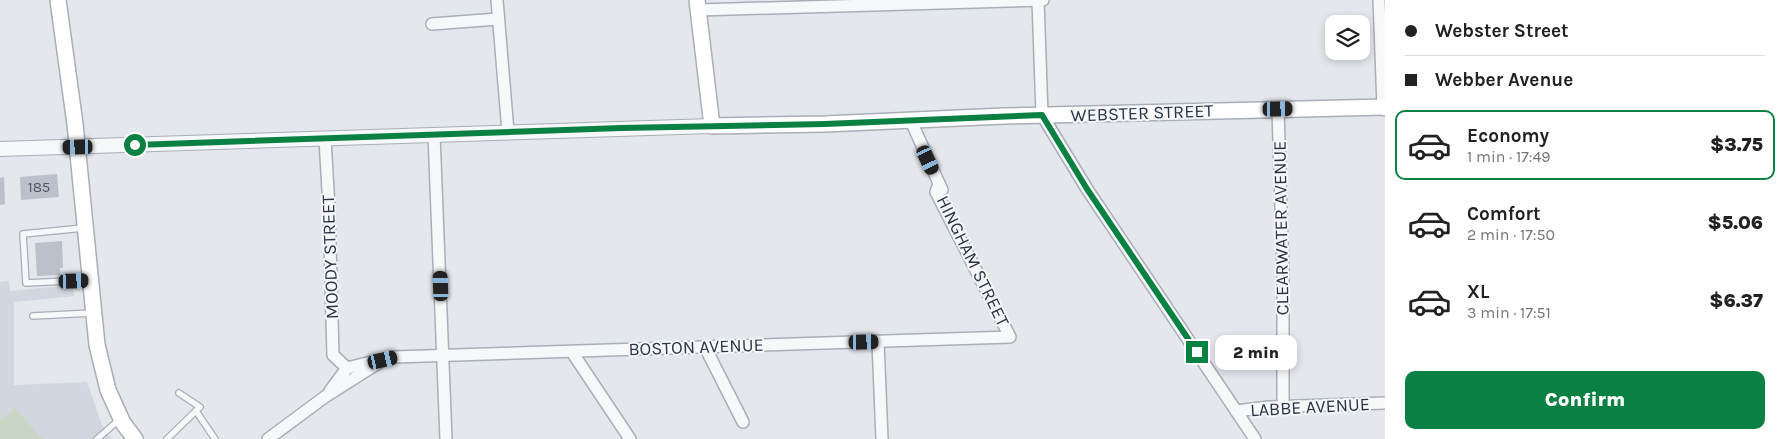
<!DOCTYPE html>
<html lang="en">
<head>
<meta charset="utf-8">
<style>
	body { margin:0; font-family:Karla,sans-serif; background:#f6f6f6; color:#222; height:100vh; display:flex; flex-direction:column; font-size:19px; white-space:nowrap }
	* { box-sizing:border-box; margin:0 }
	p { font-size:16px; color:#767676 }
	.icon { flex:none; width:28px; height:28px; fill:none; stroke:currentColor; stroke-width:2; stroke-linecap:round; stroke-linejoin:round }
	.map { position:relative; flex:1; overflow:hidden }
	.drawer { display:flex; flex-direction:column; background:#fff; width:400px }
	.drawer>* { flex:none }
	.top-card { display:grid; align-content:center; height:110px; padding:0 20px; background:#fff }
	.buttons { position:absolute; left:1325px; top:15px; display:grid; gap:10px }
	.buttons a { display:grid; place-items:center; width:45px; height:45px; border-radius:10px; background:#fff; box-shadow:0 2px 8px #0003; font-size:25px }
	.end { position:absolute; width:22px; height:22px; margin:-11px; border:6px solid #0b8043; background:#fff; box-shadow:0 0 0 2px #fff }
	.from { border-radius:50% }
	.bubble { position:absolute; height:35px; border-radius:10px; background:#fff; box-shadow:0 2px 8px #0003; font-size:16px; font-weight:800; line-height:35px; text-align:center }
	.car { position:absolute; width:15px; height:30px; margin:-15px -8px; border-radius:6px; box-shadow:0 0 4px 1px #0007; background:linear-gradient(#222 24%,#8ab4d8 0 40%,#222 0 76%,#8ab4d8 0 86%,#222 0) }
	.top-card b { display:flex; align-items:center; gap:18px; height:48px; font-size:19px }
	.top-card b+b { border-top:1px solid #e0e0e0 }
	.top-card i { width:12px; height:12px; background:#222 }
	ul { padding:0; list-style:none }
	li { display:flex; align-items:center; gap:15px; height:70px; margin:0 10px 8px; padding:0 10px; border:2px solid transparent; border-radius:10px }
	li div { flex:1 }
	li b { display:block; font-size:19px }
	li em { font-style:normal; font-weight:800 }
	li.on { border-color:#0b8043 }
	li>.icon { width:45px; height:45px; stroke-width:1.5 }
	.primary-button { display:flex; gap:10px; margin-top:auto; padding:10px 20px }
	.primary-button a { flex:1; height:58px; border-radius:10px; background:#0b8043; color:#fff; font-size:20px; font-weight:800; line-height:58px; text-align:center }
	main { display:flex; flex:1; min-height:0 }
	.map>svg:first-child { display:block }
	.built { fill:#d2d6de }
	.green { fill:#c9d6c5 }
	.building { fill:#bbc0ca }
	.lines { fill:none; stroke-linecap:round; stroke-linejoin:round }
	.service-casing { stroke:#a9aeb7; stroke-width:8 }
	.minor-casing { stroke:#a9aeb7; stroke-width:14 }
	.tertiary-casing { stroke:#a9aeb7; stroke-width:16 }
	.secondary-casing { stroke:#a9aeb7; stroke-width:18 }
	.service { stroke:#f7f8fa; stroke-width:5.5 }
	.minor { stroke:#f7f8fa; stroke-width:11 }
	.tertiary { stroke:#f7f8fa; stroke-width:14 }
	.secondary { stroke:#fff; stroke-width:15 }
	.route { stroke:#0b8043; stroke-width:6 }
	.labels { text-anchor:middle; stroke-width:4; stroke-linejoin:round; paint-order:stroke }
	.number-label { font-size:15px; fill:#4f5766 }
	.street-label { font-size:18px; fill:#2b3445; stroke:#f4f6f9 }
</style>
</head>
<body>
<main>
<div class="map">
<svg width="1385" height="439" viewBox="0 0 1385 439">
	<rect width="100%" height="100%" fill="#e4e7ec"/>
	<polygon class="built" points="9,281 10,291 73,285 74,296 14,302 14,385 87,382 102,425 111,439 0,439 0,282"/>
	<polygon class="green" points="15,408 42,439 0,439 0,421"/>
	<g class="building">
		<polygon points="57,174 59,197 21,200 20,177"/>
		<polygon points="4,177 5,204 0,205 0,178"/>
		<polygon points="62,241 63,268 60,268 60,275 37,276 35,243"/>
	</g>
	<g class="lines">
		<g class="service-casing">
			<g id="service">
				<polyline points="83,228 23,234 26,283 89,280"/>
				<polyline points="33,316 92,313"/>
				<polyline points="196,411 215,439"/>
				<polyline points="97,439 120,419"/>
				<polyline points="167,439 200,407 179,393"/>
			</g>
		</g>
		<g class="minor-casing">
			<g id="minor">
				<polyline points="497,0 508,132"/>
				<polyline points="1038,0 1042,115 1087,189 1255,439"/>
				<polyline points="1379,0 1383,107 1385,110"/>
				<polyline points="698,10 1043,0"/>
				<polyline points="432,24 498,19"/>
				<polyline points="1278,109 1283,273 1283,407"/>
				<polyline points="911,121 942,190"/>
				<polyline points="434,135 446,439"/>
				<polyline points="325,139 329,208 333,355 347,368"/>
				<polyline points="878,342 882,439"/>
				<polyline points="705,347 743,422"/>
				<polyline points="572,352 630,439"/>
				<polyline points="330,391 347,368 379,360"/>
				<polyline points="1236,411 1269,407 1385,403"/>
				<polyline points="268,439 326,396 383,360 394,357 1010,337 936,192 939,184"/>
			</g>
		</g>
		<g class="tertiary-casing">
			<polyline id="tertiary" points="0,149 712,126"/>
		</g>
		<g class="secondary-casing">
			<g id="secondary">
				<polyline points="58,0 75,124 97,345 108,390 123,423 135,439"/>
				<polyline points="697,0 712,126 825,124 1004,116 1385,107"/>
			</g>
		</g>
		<use href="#service" class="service"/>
		<use href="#minor" class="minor"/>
		<use href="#tertiary" class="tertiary"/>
		<use href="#secondary" class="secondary"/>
	</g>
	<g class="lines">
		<polyline class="route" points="135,145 621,128 825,124 1042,115 1087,189 1197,352"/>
	</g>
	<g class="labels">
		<g class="number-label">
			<text x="39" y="192">185</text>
		</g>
		<g class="street-label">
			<text transform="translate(1142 113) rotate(-2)" y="6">WEBSTER STREET</text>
			<text transform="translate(1281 228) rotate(-91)" y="6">CLEARWATER AVENUE</text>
			<text transform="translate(330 257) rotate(-92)" y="6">MOODY STREET</text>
			<text transform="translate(973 261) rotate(64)" y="6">HINGHAM STREET</text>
			<text transform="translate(696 347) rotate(-2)" y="6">BOSTON AVENUE</text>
			<text transform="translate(1310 407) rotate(-3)" y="6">LABBE AVENUE</text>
		</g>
	</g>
</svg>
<div class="buttons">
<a><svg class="icon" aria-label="layers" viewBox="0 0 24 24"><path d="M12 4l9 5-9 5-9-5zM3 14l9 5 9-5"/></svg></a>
</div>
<i class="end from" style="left:135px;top:145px"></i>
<i class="end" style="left:1197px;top:352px"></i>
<div class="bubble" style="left:1215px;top:335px;width:82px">2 min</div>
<i class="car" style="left:1278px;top:109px;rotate:89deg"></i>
<i class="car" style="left:78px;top:147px;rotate:269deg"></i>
<i class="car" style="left:928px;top:160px;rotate:155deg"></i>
<i class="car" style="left:74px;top:281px;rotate:88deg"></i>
<i class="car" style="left:441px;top:286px;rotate:358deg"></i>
<i class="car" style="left:864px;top:342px;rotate:89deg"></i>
<i class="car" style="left:383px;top:360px;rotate:77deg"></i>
</div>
<section class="drawer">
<div class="top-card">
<b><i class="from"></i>Webster Street</b>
<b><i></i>Webber Avenue</b>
</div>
<ul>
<li class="on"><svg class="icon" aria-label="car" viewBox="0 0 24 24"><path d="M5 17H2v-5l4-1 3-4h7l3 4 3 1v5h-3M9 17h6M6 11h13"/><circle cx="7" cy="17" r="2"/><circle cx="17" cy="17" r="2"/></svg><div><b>Economy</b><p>1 min · 17:49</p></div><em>$3.75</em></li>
<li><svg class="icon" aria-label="car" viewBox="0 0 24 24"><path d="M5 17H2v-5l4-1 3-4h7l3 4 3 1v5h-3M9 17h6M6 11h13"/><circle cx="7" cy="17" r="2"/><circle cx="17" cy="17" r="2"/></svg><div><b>Comfort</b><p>2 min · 17:50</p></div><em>$5.06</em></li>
<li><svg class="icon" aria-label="car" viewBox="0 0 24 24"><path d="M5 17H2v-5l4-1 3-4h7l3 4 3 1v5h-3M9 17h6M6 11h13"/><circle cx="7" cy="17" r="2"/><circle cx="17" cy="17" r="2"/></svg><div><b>XL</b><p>3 min · 17:51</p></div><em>$6.37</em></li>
</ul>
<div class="primary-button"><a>Confirm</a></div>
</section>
</main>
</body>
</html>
